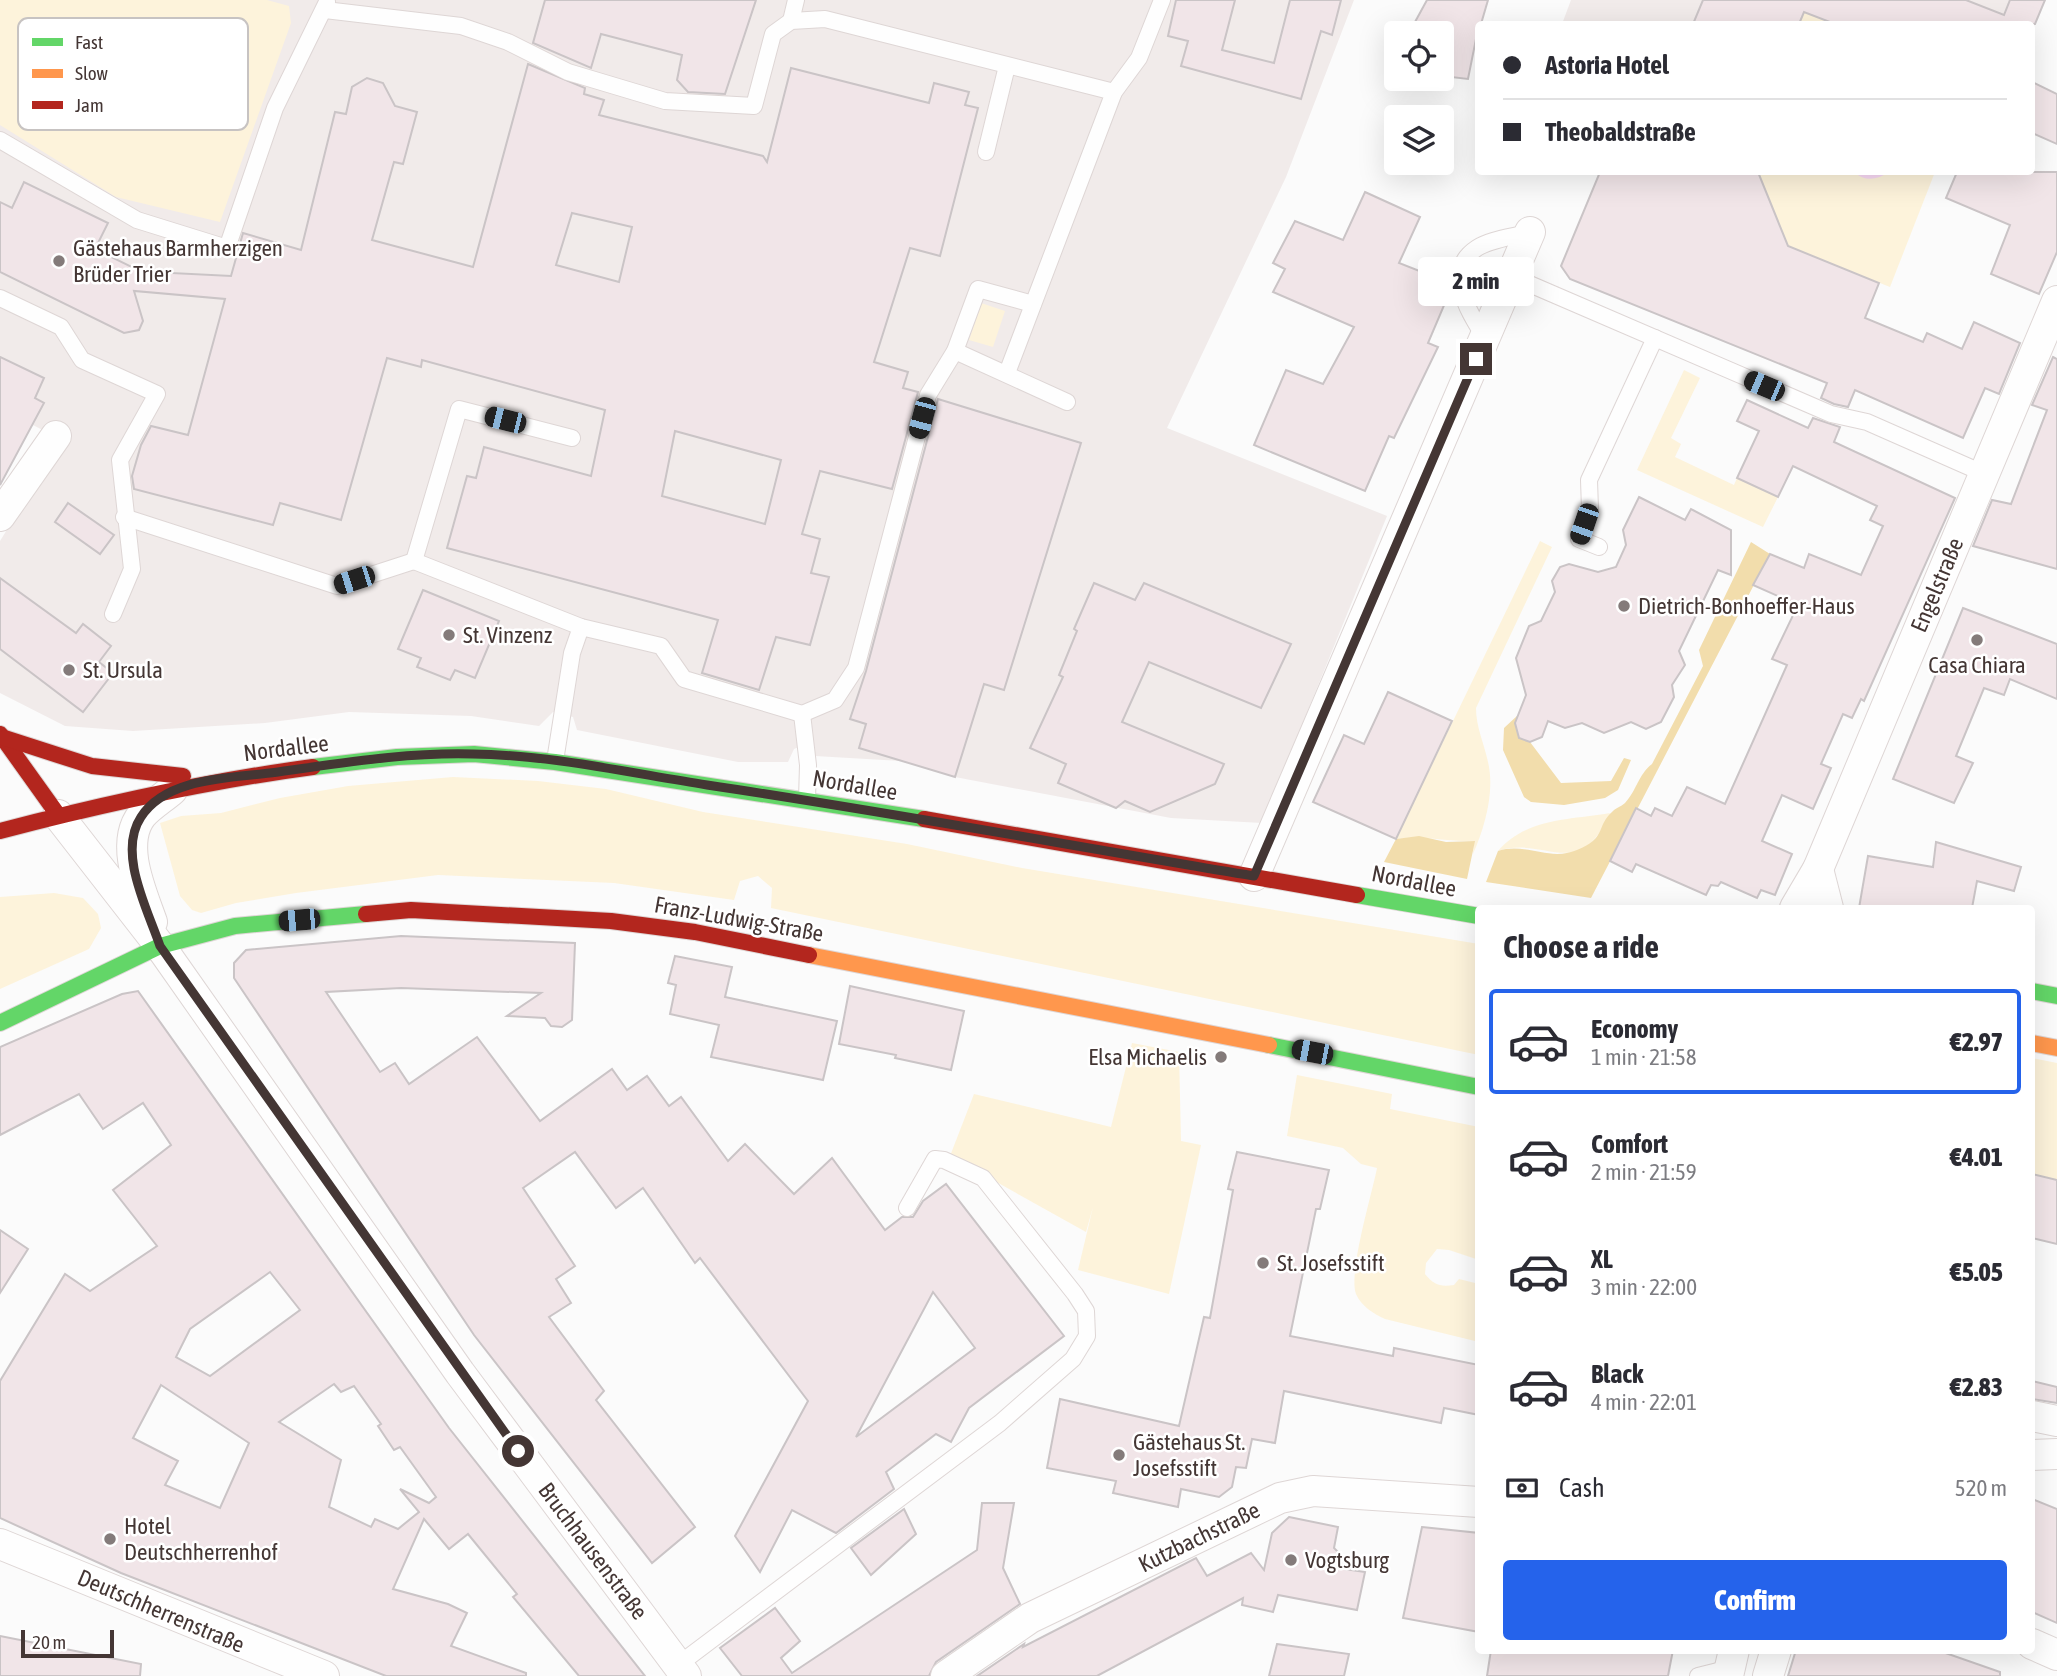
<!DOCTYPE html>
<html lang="en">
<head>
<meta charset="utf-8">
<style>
	body { margin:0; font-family:"Asap Condensed",sans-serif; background:#f2f2f3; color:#2b2b33; height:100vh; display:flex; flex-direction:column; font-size:26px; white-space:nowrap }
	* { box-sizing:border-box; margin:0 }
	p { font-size:23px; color:#7c7c81 }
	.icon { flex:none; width:38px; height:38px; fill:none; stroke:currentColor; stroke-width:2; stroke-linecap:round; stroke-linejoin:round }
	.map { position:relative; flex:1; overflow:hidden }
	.sheet { position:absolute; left:1475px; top:905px; width:560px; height:749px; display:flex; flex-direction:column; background:#fff; border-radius:7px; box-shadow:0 7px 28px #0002 }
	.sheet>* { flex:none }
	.top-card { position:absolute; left:1475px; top:21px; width:560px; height:154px; border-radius:7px; box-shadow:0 7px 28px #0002; display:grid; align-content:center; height:154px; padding:0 28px; background:#fff }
	.buttons { position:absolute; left:1384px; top:21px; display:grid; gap:14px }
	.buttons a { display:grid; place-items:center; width:70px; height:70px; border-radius:7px; background:#fff; box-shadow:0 7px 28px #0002; font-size:35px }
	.scale { position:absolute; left:21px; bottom:18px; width:93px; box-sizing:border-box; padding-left:7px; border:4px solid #443634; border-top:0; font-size:19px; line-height:24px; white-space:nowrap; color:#443634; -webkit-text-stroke:5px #fff; paint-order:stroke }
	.end { position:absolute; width:32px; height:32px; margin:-16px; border:9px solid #443634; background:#fff; box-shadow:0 0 0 4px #fff }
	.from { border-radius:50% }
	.bubble { position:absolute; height:49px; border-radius:7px; background:#fff; box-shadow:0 7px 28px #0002; font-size:23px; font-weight:800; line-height:49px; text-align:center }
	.car { position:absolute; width:21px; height:42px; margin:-21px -10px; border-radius:9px; box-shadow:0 0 5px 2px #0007; background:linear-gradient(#222 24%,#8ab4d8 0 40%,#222 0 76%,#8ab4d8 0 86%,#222 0) }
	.top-card b { display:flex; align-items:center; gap:24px; height:66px; font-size:26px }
	.top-card b+b { border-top:2px solid #e1e1e2 }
	.top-card i { width:18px; height:18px; background:#2b2b33 }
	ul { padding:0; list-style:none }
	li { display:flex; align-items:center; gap:21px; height:105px; margin:0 14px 10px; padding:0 14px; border:4px solid transparent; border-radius:7px }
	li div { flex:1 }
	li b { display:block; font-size:26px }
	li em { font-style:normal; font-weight:800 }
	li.current { border-color:#2563eb }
	li>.icon { width:63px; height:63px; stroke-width:1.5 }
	h2 { padding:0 28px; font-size:32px; line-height:84px }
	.pay { display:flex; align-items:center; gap:18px; height:77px; padding:0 28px; font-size:26px }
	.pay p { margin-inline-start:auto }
	.primary-button { display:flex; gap:14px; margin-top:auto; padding:14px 28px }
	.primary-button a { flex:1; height:80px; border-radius:7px; background:#2563eb; color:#fff; font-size:28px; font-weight:800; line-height:80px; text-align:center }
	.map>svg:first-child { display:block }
	.built { fill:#f1ebea }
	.green { fill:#fdf3db }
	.forest { fill:#f2ddac }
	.water { fill:#f9d9f4 }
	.building { fill:#f1e5e8; stroke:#cac4c6; stroke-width:2; fill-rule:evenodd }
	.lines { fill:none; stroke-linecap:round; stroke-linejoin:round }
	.lane-casing { stroke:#ded6d5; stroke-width:18 }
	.street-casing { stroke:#ded6d5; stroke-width:32 }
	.fast-casing { stroke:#ded6d5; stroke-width:18 }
	.slow-casing { stroke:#ded6d5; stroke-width:18 }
	.jam-casing { stroke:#ded6d5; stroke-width:18 }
	.lane { stroke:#fefefe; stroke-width:16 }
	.street { stroke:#fefefe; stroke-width:30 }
	.fast { stroke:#63d668; stroke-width:16 }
	.slow { stroke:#ff974d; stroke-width:16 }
	.jam { stroke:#b3261e; stroke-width:16 }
	.route { stroke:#443634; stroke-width:9 }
	.poi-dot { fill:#847b7a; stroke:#fff; stroke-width:2.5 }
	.labels { text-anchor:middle; stroke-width:5; stroke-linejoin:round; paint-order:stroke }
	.poi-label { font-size:23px; fill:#443634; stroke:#fff; text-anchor:start }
	.street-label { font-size:23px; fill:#443634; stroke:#fff }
	.key { fill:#fff; stroke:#c7c3c2; stroke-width:2 }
	.key-label { font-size:19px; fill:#443634 }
</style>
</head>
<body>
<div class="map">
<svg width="2057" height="1676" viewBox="0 0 2057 1676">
	<rect width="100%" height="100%" fill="#fbfbfb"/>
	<g class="built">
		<polygon points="0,0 1354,0 1286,177 1167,428 1387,516 1262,823 1171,818 955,777 901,761 815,756 813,741 794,749 788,762 738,762 577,730 573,717 553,712 539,726 471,716 349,712 265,723 133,731 65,726 0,693 0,541 62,440 0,408"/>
		<polygon points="1571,0 2045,0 2032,31 2032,24 1562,24"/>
	</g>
	<g class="green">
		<polygon points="0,0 267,0 289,6 291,23 220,222 116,197 0,125"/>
		<polygon points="1807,5 1831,17 1829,22 1835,24 1799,24"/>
		<polygon points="1758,172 1935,172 1890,287 1788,246"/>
		<polygon points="981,303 1005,311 993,347 969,340"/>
		<polygon points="1684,370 1700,378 1671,438 1681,444 1675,457 1734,485 1737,478 1778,497 1763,527 1637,470"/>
		<path d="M1540,541l12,6 -76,161c0,19 8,35 12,54 7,29 -3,65 -15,92l1,-13c-27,1 -52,-6 -78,-2z"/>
		<polygon points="453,777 538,781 606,789 703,812 907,844 1022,868 1479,944 1479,1055 771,908 772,888 758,876 740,881 734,900 614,883 438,875 296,893 236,903 201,913 192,910 180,896 160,823 181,816 221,813 280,798 348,786"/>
		<path d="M1610,813c-31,71 -65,22 -112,38 28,-33 72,-31 112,-38z"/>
		<polygon points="54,893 83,898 98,914 101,928 89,949 0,989 0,897"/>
		<polygon points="1132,1043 1179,1052 1181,1141 1201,1145 1169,1294 1078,1270 1093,1207 1086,1232 950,1156 974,1094 1111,1127"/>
		<polygon points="2032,1058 2057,1063 2057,1180 2032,1174"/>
		<path d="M1297,1075l95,19 -2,15 89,18v133l-30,-10 -12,-1 -11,14 -1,11c9,11 15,13 29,11l5,-6 20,5v58l-94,-23c-11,-5 -24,-13 -29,-25 -8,-21 16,-100 21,-126l-16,-4 -18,-16 -56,-12z"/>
	</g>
	<g class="forest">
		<path d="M1751,542l19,12 -179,344 -105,-16 12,-31c28,-9 51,11 79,-1 30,-12 19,-24 35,-38 3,-4 9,-5 13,-9 12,-13 13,-28 27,-39l51,-98 -4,-16z"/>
		<polygon points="1518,715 1515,723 1519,738 1530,742 1561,783 1611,781 1624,758 1631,760 1618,790 1605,798 1564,805 1531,802 1524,797 1503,750 1504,728"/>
		<polygon points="1419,836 1446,842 1475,841 1467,879 1384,862 1396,839"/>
	</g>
	<path class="water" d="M1854,172h35c-12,8 -24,10 -35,0z"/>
	<g class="building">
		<polygon points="545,0 756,0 725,94 688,92 677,80 682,55 601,34 591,68 533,43"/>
		<polygon points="1176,0 1235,0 1222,50 1274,63 1290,0 1341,0 1332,35 1321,31 1301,99 1181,66 1188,41 1168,36"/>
		<polygon points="1427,0 1488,0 1481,24 1479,24 1468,79 1443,76 1440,83 1431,79 1442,79 1442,33 1409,33"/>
		<polygon points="1703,0 1966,0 2004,15 2010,0 2045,0 2035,24 1835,24 1804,12 1799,24 1693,24"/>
		<path d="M528,64l57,24 -1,6 20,6 -5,15 164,41 4,6 24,-94 138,35 5,-20 35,9 -4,13 13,3 -38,148 -30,-8 -36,114 34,10 -5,16 15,4 -26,97 -72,-18 -18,63 18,5 -9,34 18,4 -19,68 -34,-8 -17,53 -57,-17 16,-53 -271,-72 20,-72 9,2 8,-31 107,29 14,-66 -183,-50 -1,7 -34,-9 -46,162 -61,-17 -7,22 -139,-36 -2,-13 9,-31 10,-19 37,9 37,-136 -91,-8 9,30 -4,9 -15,3 -124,-61v-70l12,6 12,-26 84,41 -13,26 57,28v-5l79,4 12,-43 58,17 34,-138 11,2 6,-27 15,-9 16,5 12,23 22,6 -14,52 -9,-2 -22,78 101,27zM572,213l60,14 -13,55 -63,-17zM675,431l106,29 -16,64 -103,-28z"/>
		<polygon points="2032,82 2057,94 2057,144 2032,133"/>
		<polygon points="1600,172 1758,172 1788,246 1879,283 1865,318 1923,342 1927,333 1962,349 1974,322 2020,343 1999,394 1985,388 1963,438 1855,390 1848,407 1834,404 1821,398 1827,383 1570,279 1561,266"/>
		<polygon points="1957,172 2057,172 2057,252 2039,294 1991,274 2010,225 1946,198"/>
		<polygon points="1365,192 1420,217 1399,263 1450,283 1451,289 1428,343 1438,347 1394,438 1389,436 1365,491 1254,445 1286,370 1323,384 1354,327 1273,292 1285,269 1273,263 1295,221 1343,240"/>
		<polygon points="0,357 44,378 35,398 44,403 0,485"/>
		<polygon points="2053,357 2057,359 2057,569 1973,546 1992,500 2011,504 2047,410 2032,405"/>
		<polygon points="938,399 1081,443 1004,690 984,684 955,777 859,748 866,724 850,719 866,671"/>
		<polygon points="1747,400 1808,428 1813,418 1840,427 1834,442 1955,498 1864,701 1861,699 1852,718 1843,714 1821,764 1831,768 1813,809 1782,795 1762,841 1792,854 1775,895 1761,890 1757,898 1721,882 1718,886 1711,885 1706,895 1636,864 1632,872 1610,861 1636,808 1651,816 1655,808 1672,816 1687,787 1725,804 1787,665 1772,659 1798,605 1753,585 1770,554 1804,568 1809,554 1861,575 1883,526 1870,520 1877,506 1793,466 1778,497 1737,478 1759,431 1737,421"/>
		<polygon points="1639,497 1685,520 1691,509 1731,530 1731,575 1718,570 1679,651 1685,665 1672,685 1674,697 1661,722 1646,729 1631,722 1604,733 1582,723 1565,728 1548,721 1542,737 1530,742 1519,738 1515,723 1526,695 1516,658 1529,626 1541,621 1555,592 1552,581 1560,567 1569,564 1598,572 1616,567 1626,545 1623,530"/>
		<polygon points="68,503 114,535 100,554 55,522"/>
		<polygon points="0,578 76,633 83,624 111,646 99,662 113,673 83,712 0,649"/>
		<polygon points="1094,583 1135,600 1144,583 1291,644 1261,708 1149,662 1122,722 1224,764 1215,784 1150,812 1125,801 1116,808 1058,783 1066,764 1030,748 1063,677 1059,675 1077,631 1074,629"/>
		<polygon points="423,590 499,621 475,678 455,670 450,680 417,667 421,658 398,649"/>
		<polygon points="1963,608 2057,644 2057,699 2010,679 2004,695 1984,688 1956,756 1973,763 1954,803 1893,779"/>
		<polygon points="1388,692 1452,721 1396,839 1313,802 1344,735 1364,744"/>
		<polygon points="1936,842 2021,867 2014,891 1977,881 1972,908 1859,908 1868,856 1933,867"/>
		<path d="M401,936l174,7 -3,77 -10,7 -11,-1 -6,-8 -38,-2 34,-23 -140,-5 -75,4 54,80 15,-9 14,21 68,-47 63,84 72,-52 15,21 20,-14 22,30 12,-9 47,64 17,-17 49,50 38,-36 53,72 17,-13h11l10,-16 23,-17 118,152 -95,72 -18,34 -15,-8 -50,38 8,17 -58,44 -44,-23 -32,62 -25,-36 73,-135 -108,-143 -5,5 -52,-75 -27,20 -41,-56 -52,36 52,78 -19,13 15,24 -22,14 55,74 -8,9 99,127 -43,36 -178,-228 -240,-357v-15l12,-13zM933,1292l42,56 -119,89z"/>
		<polygon points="675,956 732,967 725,997 837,1021 823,1080 711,1057 719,1025 670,1014 676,985 668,983"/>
		<polygon points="850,986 964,1011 951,1070 895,1058 896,1055 839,1044"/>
		<path d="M138,991l311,437 196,248h-66l-66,-79 4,-3 -49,-60 -19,15 -25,-30 -31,70 55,15 19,9 -16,33 75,27v3h-140l-265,-103 -121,-55v-137l65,-107 25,17 67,-45 -44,-56 58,-45 -28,-42 -40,26 -24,-35 -79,41v-88l122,-53zM270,1272l30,38 -90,66 -34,-19 14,-28zM334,1384l7,8 13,-6 27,38 -3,2 16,24 6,-3 36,50 -7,6 -29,-14 19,23 -21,17 -23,-10 -4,8 -42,-20 12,-47 -62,-38zM161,1385l88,58 -29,65 -55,-23 13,-24 -45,-23z"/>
		<polygon points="1237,1152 1329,1170 1320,1209 1316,1209 1290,1336 1393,1356 1394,1348 1479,1365 1479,1415 1444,1408 1441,1423 1284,1391 1275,1443 1252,1439 1246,1468 1236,1467 1232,1487 1219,1497 1181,1489 1178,1507 1113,1493 1116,1481 1047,1468 1060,1399 1179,1426 1204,1317 1210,1318 1233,1190 1228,1189"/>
		<polygon points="2032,1174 2057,1180 2057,1244 2032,1238"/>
		<polygon points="0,1230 28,1249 0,1293"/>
		<polygon points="2032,1381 2057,1387 2057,1403 2032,1399"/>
		<polygon points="2032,1499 2057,1509 2057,1623 2032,1612"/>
		<polygon points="982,1503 1014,1503 1003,1568 1020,1604 936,1662 929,1676 742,1676 720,1648 775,1608 800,1641 781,1658 792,1673 977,1550"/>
		<polygon points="904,1509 916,1534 871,1575 851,1548"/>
		<polygon points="1289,1517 1338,1527 1334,1548 1343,1557 1345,1569 1365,1572 1357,1610 1278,1595 1273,1612 1242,1605 1243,1598 1097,1676 977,1676 1024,1644 1023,1647 1196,1558 1207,1576 1251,1553 1264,1570 1272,1533"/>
		<polygon points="1422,1527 1479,1533 1479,1632 1403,1618"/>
		<polygon points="0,1636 141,1664 140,1676 0,1676"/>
		<polygon points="1277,1644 1349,1654 1344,1676 1269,1676"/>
		<polygon points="1491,1650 1673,1650 1668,1676 1487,1676"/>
		<polygon points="1796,1650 1937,1650 2000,1672 2000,1676 1788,1676"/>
	</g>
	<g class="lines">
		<g class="lane-casing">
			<g id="lane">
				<polyline points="325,10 461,26 508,42 568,72 665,101 754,106 773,34 791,21 825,19 1114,92"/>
				<polyline points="791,21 796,0"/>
				<polyline points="0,140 137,220 227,248 275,108 327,2"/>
				<polyline points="986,152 1007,66"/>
				<polyline points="1511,276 1831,414 1867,422 1985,474"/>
				<polyline points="0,298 61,327 82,360 157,394 120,460 132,569 113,614"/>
				<path d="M1485,338c-16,-26 -43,-67 -8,-90 14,-9 37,-11 53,-16"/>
				<polyline points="955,351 1067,402"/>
				<polyline points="1007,373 1114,92 1139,58 1162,0"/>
				<polyline points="572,438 459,409 414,561 581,627 661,646 684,679 802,714 835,700 856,668 928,395 955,351 978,289 1033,304"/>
				<polyline points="124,517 337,586 414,561"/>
				<polyline points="1599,547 1579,539 1590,509 1589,480 1655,338"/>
				<polyline points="802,714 808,765 807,799"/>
				<polyline points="555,761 572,653 581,627"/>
				<polyline points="678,1665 1000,1423 1073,1359 1087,1336 1086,1311 1075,1294 983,1178 944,1160 935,1159 907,1208"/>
				<polyline points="1698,1676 1730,1668"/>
			</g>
		</g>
		<g class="street-casing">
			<g id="street">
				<polyline points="0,516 56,436"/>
				<polyline points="58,815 160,946 460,1373 686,1676"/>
				<polyline points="1818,869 1828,908"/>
				<polyline points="1254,876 1530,232"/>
				<polyline points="1795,908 1818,869 2057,301"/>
				<path d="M152,922c-10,-29 -33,-78 -10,-107 8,-9 21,-17 30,-25"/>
				<polyline points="2032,1416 2057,1421"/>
				<polyline points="2032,1455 2057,1454"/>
				<polyline points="0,1544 324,1676"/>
				<polyline points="2032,1644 2057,1655"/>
				<polyline points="946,1676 1030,1618 1280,1498 1313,1491 1479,1502"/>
				<polyline points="1728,1676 1734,1650"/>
				<polyline points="1768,1676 1776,1650"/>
			</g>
		</g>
		<g class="fast-casing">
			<g id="fast">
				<polyline points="313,767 397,757 474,754 555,762 924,819"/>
				<polyline points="1357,895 1479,916"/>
				<polyline points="2032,991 2057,996"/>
				<polyline points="0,1023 160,946 235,926 366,914"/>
				<polyline points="1269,1045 1479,1087"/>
			</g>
		</g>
		<g class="slow-casing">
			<g id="slow">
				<polyline points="809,955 1269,1045"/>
				<polyline points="2032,1043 2057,1048"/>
			</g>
		</g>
		<g class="jam-casing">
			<g id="jam">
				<polyline points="0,734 58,815"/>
				<polyline points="5,738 92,766 183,776"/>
				<polyline points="924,819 1357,895"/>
				<path d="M0,831c104,-27 207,-50 313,-64"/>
				<polyline points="366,914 411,910 611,921 695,932 809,955"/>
			</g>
		</g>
		<use href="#lane" class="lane"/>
		<use href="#street" class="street"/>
		<use href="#fast" class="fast"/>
		<use href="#slow" class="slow"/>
		<use href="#jam" class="jam"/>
	</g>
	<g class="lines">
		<path class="route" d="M518,1451l-358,-505c-12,-36 -43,-93 -19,-129 25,-39 88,-39 129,-44 67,-9 135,-21 203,-19 78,1 157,19 234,31 183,27 365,61 547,91l222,-517"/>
	</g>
	<g class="poi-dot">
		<circle cx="59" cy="261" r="7"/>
		<circle cx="1624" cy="606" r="7"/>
		<circle cx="449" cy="635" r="7"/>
		<circle cx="1977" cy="640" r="7"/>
		<circle cx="69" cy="670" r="7"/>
		<circle cx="1221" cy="1057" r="7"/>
		<circle cx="1263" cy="1263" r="7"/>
		<circle cx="1119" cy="1455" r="7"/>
		<circle cx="110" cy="1539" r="7"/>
		<circle cx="1291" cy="1560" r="7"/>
	</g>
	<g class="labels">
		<g class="poi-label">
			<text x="73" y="256">Gästehaus Barmherzigen<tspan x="73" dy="26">Brüder Trier</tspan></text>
			<text x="1638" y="614">Dietrich-Bonhoeffer-Haus</text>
			<text x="463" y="643">St. Vinzenz</text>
			<text x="1977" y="673" text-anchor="middle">Casa Chiara</text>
			<text x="83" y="678">St. Ursula</text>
			<text x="1207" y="1065" text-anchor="end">Elsa Michaelis</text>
			<text x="1277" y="1271">St. Josefsstift</text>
			<text x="1133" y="1450">Gästehaus St.<tspan x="1133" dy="26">Josefsstift</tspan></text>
			<text x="124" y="1534">Hotel<tspan x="124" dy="26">Deutschherrenhof</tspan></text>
			<text x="1305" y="1568">Vogtsburg</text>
		</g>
		<g class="street-label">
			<text transform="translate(1937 585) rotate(-67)" y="8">Engelstraße</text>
			<text transform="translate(286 748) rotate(-7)" y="8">Nordallee</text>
			<text transform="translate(855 785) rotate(10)" y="8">Nordallee</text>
			<text transform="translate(1414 881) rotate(11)" y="8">Nordallee</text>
			<text transform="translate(739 919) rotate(10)" y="8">Franz-Ludwig-Straße</text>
			<text transform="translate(1199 1537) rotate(-26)" y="8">Kutzbachstraße</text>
			<text transform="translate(593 1551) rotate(53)" y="8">Bruchhausenstraße</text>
			<text transform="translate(161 1611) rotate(23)" y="8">Deutschherrenstraße</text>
		</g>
	</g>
	<rect x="18" y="18" width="230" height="112" rx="10" class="key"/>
	<rect x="32" y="38" width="31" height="8" fill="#63d668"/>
	<rect x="32" y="69" width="31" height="9" fill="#ff974d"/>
	<rect x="32" y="101" width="31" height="8" fill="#b3261e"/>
	<g class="key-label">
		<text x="75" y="49">Fast</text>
		<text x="75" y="80">Slow</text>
		<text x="75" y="112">Jam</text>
	</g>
</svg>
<div class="buttons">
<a><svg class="icon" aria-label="locate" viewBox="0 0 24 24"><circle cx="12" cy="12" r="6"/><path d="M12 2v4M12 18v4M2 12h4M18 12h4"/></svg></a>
<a><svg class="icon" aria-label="layers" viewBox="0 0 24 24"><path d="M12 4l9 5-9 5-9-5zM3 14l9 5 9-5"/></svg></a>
</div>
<div class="scale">20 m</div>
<i class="end from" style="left:518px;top:1451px"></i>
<i class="end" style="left:1476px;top:359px"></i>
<div class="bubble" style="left:1418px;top:257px;width:116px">2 min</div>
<i class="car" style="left:1764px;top:386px;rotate:293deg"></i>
<i class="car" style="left:922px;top:418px;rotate:195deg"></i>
<i class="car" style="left:505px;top:420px;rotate:284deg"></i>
<i class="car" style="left:1584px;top:524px;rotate:199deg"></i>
<i class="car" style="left:354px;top:580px;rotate:252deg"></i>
<i class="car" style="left:299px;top:920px;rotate:265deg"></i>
<i class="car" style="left:1312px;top:1052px;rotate:281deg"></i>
<div class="top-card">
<b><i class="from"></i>Astoria Hotel</b>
<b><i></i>Theobaldstraße</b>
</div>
<section class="sheet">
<h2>Choose a ride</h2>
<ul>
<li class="current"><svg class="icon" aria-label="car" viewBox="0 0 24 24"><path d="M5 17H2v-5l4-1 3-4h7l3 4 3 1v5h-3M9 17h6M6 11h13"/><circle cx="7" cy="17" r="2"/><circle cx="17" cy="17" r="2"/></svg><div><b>Economy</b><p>1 min · 21:58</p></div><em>€2.97</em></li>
<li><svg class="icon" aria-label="car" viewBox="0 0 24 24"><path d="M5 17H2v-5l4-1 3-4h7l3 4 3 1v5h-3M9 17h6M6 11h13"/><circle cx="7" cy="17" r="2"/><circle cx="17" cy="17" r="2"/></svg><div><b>Comfort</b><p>2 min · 21:59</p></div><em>€4.01</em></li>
<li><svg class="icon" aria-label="car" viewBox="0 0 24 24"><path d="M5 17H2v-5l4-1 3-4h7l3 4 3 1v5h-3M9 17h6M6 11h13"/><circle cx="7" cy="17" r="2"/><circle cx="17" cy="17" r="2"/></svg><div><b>XL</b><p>3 min · 22:00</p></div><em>€5.05</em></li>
<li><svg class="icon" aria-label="car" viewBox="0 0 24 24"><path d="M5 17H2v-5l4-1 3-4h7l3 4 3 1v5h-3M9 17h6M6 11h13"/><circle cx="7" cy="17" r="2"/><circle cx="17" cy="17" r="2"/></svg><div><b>Black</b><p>4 min · 22:01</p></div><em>€2.83</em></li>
</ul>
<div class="pay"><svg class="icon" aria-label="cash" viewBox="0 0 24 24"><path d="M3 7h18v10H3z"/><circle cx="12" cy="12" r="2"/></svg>Cash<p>520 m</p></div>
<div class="primary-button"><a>Confirm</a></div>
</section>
</div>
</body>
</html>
